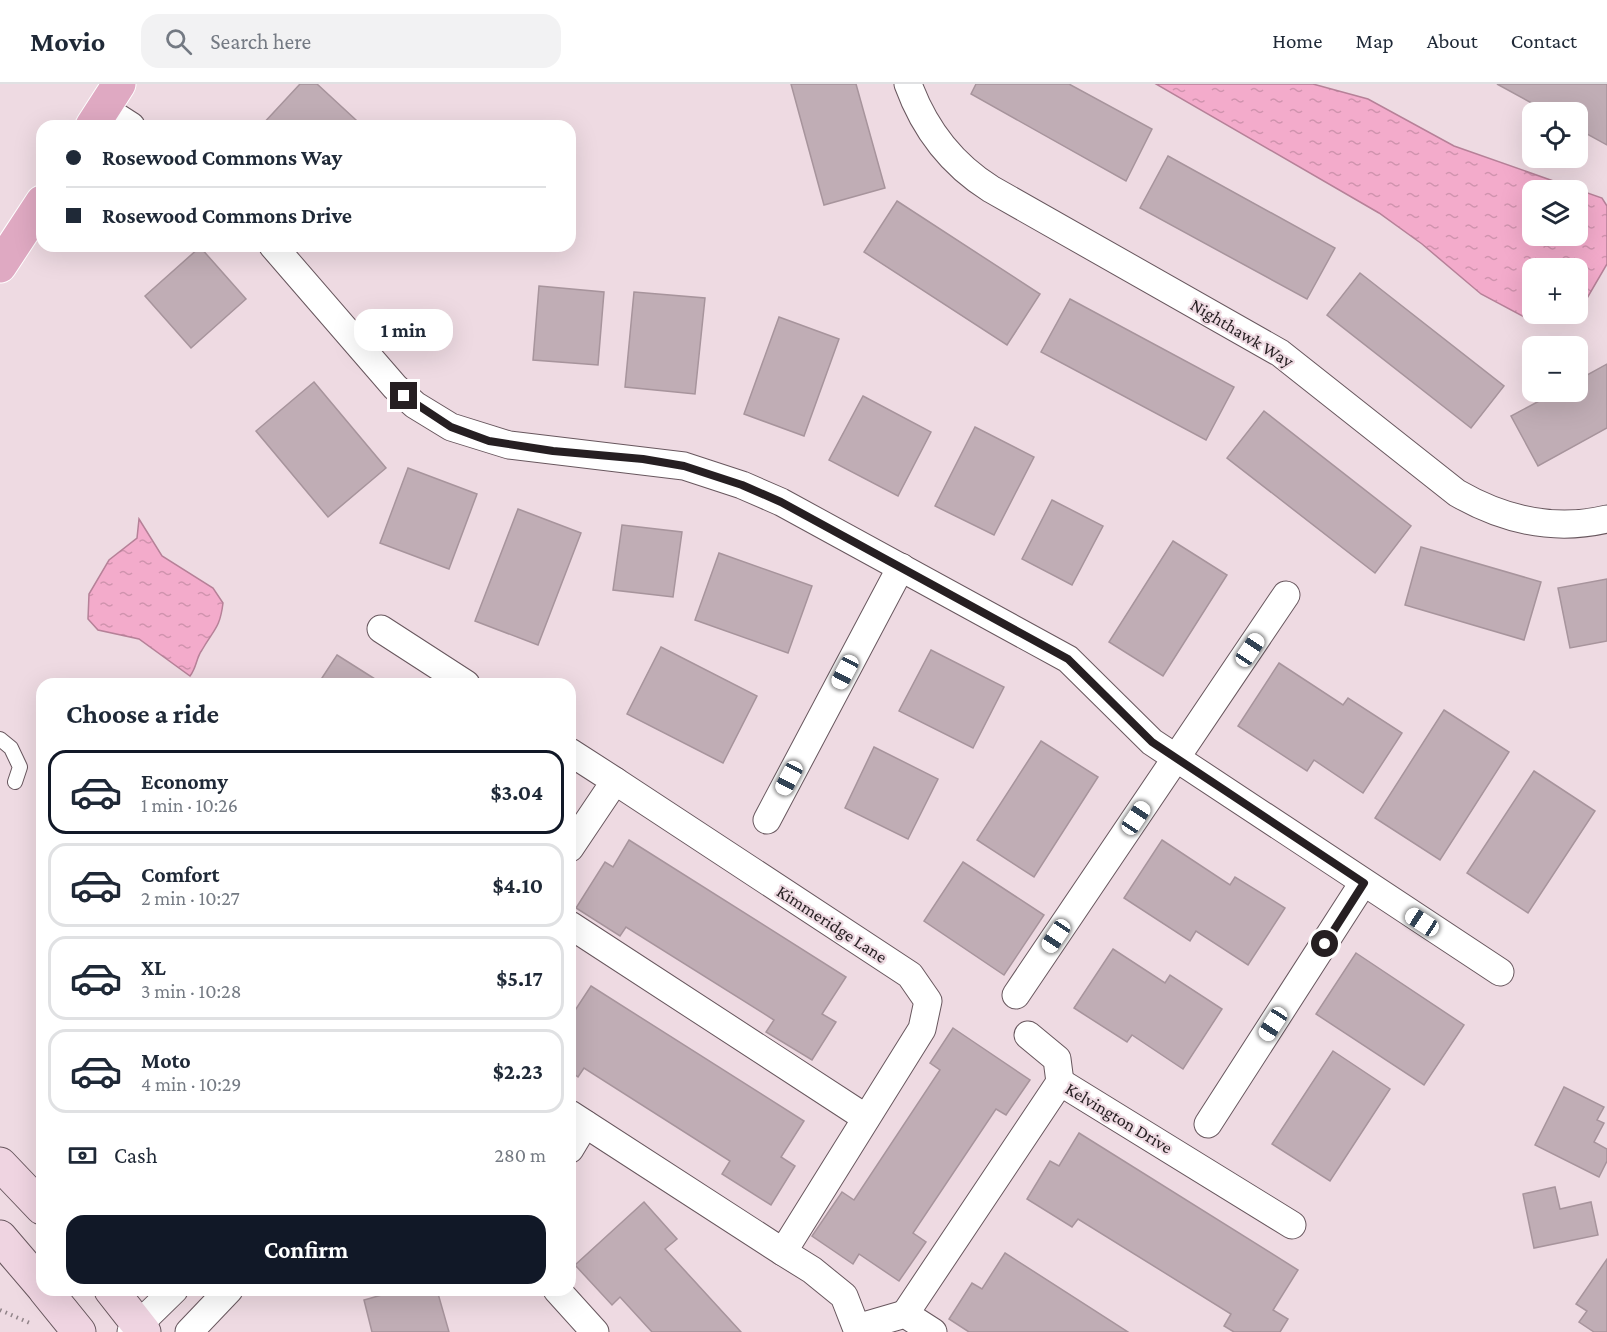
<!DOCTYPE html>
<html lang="en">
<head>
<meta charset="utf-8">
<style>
	body { margin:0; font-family:"Crimson Pro",serif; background:#f2f2f3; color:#1f2937; height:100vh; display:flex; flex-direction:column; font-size:22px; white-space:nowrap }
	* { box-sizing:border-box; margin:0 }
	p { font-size:20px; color:#747a83 }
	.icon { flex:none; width:33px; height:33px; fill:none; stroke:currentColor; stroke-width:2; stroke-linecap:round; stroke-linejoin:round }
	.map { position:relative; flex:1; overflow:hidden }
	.sheet { position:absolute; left:36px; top:594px; width:540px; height:618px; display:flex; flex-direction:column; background:#fff; border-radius:18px; box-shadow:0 6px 24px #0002 }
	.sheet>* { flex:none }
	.top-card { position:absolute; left:36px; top:36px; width:540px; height:132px; border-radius:18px; box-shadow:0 6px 24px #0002; display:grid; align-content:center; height:132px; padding:0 30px; background:#fff }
	.buttons { position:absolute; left:1522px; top:18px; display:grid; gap:12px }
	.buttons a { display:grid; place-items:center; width:66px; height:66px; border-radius:12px; background:#fff; box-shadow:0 6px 24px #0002; font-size:30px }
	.end { position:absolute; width:27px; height:27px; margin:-14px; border:8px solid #261f22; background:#fff; box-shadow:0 0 0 3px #fff }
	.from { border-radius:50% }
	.bubble { position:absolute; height:42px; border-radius:18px; background:#fff; box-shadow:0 6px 24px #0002; font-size:20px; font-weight:700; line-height:42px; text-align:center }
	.car { position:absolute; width:18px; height:36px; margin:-18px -9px; border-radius:8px; box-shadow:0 0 4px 2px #0007; background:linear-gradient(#fff 24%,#345 0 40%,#fff 0 76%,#345 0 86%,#fff 0) }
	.top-card b { display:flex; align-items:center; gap:21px; height:57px; font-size:22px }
	.top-card b+b { border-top:2px solid #e0e1e3 }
	.top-card i { width:15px; height:15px; background:#1f2937 }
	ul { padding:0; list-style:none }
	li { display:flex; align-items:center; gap:18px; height:84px; margin:0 12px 9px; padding:0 18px; border:3px solid #e0e1e3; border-radius:18px }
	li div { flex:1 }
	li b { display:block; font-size:22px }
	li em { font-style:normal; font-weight:700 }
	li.on { border-color:#111827 }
	li>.icon { width:54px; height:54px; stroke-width:1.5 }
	h2 { padding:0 30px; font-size:27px; line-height:72px }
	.pay { display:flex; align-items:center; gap:15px; height:66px; padding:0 30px; font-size:22px }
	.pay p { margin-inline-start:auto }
	.cta { display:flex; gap:12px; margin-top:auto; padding:12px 30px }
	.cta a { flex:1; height:69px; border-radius:18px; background:#111827; color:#fff; font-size:24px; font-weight:700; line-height:69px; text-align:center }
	header { display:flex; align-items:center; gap:36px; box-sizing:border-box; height:84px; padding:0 30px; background:#fff; border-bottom:2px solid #e0e1e3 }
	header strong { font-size:28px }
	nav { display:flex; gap:33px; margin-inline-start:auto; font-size:21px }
	.search { width:420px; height:54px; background:#f2f2f3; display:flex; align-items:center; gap:15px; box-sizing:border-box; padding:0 21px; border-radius:18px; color:#747a83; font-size:22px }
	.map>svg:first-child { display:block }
	.water { fill:url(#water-ripples); stroke:#b68198; stroke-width:1.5; fill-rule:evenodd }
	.building { fill:#c0adb5; stroke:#a7949c; stroke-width:1.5 }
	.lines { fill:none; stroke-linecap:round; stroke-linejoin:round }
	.service-casing { stroke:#68575e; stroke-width:16 }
	.minor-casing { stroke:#68575e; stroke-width:29 }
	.secondary-casing { stroke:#68575e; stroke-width:35 }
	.primary-casing { stroke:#fff; stroke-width:35 }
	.path { stroke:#908388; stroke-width:4; stroke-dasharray:1.5 4.5; stroke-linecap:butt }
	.service { stroke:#fff; stroke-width:14 }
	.minor { stroke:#fff; stroke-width:27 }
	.secondary { stroke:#efd4e1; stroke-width:33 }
	.primary { stroke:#dfa9c2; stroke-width:33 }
	.route { stroke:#261f22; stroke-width:8 }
	.labels { text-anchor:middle; stroke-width:4.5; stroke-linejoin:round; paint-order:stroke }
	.street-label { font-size:18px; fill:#261f22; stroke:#eedae2 }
</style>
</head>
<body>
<header>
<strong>Movio</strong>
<div class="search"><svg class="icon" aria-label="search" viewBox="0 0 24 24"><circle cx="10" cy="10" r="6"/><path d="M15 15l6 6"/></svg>Search here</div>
<nav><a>Home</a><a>Map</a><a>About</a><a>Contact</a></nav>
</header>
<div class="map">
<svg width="1607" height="1248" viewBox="0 0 1607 1248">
	<defs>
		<pattern id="water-ripples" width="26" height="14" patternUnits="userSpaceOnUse" patternTransform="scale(1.5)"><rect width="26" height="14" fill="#f3abcb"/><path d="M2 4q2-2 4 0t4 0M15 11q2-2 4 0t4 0" fill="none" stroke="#d093ae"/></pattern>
	</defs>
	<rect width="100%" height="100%" fill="#eedae2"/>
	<g class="water">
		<path d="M1156,0h157l55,15 86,47 148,52 5,8v58l-21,36 -8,7v-39h-45v46h37l-10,8 -32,-3 -47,-25 -59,-50 -43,-31zM1533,106h45v46h-45z"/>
		<path d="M139,435l23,37 51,32 10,15c-3,25 -9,26 -21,47 -6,8 -5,17 -12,26l-51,-37 -41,-9 -10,-11 1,-25 20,-34 28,-22z"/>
	</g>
	<g class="building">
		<polygon points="300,0 317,0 356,36 350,42 261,42"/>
		<polygon points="791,0 856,0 885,104 824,121"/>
		<polygon points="976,0 1069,0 1152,45 1126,97 971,10"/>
		<polygon points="1497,0 1607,0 1607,61 1578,45 1578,28 1548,28"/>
		<polygon points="1168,72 1335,164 1307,215 1140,124"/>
		<polygon points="897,117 1040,210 1007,261 864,168"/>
		<polygon points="200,163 246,215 191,264 145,212"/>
		<polygon points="1360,189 1504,302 1471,344 1327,231"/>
		<polygon points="539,202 604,208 598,281 533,276"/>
		<polygon points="634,208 705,214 695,310 625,303"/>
		<polygon points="1070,215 1234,303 1206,356 1041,268"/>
		<polygon points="779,233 839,255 804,352 744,330"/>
		<polygon points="1607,280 1607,344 1538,382 1511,332 1556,308 1578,308 1578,296"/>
		<polygon points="314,298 386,384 328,433 256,347"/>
		<polygon points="863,312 931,348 898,412 829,376"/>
		<polygon points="1264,327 1411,442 1375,489 1227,374"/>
		<polygon points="975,343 1034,373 994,451 935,422"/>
		<polygon points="408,384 477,410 449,485 380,459"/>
		<polygon points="1052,416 1103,442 1072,501 1022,475"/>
		<polygon points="518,425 581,449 538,561 475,537"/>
		<polygon points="622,441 682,448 673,513 613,506"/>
		<polygon points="1173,457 1227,491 1163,592 1109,558"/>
		<polygon points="1421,463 1541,498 1524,556 1405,521"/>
		<polygon points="719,469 812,502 788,569 695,536"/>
		<polygon points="1607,495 1607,557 1570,564 1558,504"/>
		<polygon points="661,563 757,612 723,679 627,630"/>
		<polygon points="931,566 1004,603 973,664 899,627"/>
		<polygon points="337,571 383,600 318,600"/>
		<polygon points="1279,579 1343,621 1348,614 1402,649 1363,709 1314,676 1307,687 1238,642"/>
		<polygon points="1444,626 1509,668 1440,776 1375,734"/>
		<polygon points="1041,657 1098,693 1034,793 977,756"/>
		<polygon points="874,663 938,695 908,755 845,724"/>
		<polygon points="1534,687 1595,727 1528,829 1467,789"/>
		<polygon points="629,756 846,893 822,930 836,938 812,976 766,948 774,936 626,843 620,852 576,824 605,778 613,783"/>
		<polygon points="1162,756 1230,801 1235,793 1285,824 1248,881 1196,847 1190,857 1124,814"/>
		<polygon points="963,778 1044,831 1004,891 924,837"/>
		<polygon points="1113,865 1165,899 1170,891 1222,925 1183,985 1132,951 1127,958 1074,924"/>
		<polygon points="1356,869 1464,941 1424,1001 1316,930"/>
		<polygon points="591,902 804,1037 781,1073 795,1082 771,1121 722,1090 730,1077 584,984 578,993 570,987 570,934"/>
		<polygon points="953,944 1030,996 1006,1031 996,1025 913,1149 926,1158 899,1197 859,1170 853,1180 812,1152 842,1108 854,1116 940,986 930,979"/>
		<polygon points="1333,967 1390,1005 1330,1097 1272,1060"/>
		<polygon points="1564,1003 1604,1023 1597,1036 1604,1039 1594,1058 1607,1065 1607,1077 1599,1093 1535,1061"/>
		<polygon points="1079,1049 1298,1186 1273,1226 1288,1235 1280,1248 1234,1248 1224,1242 1231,1230 1078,1135 1072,1143 1027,1115 1050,1077 1059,1082"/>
		<polygon points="1555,1103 1560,1125 1591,1118 1598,1151 1534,1164 1523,1110"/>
		<polygon points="644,1118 677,1155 665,1165 741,1248 652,1248 620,1213 612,1221 575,1181"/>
		<polygon points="1005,1169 1128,1248 969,1248 949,1235 972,1199 982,1205"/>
		<polygon points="1607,1175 1607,1248 1594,1248 1579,1238 1587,1227 1576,1220"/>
		<polygon points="399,1206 437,1206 449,1248 372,1248 364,1216"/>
	</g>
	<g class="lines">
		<g class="service-casing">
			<polyline id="service" points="0,655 11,664 20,683 15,698"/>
		</g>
		<g class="minor-casing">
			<g id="minor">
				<path d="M908,0c16,44 43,80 83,105l289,164 177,140c47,27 96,39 150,26"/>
				<polyline points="103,24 131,42"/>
				<polyline points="273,162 395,303 415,321 451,343 509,361 684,382 742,401 781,418 1068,575 1152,658 1500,888"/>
				<polyline points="381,545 466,600"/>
				<polyline points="570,668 615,697 570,764"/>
				<polyline points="767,736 901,483"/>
				<polyline points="570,841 866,1034"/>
				<polyline points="1016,911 1286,511"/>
				<polyline points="1028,951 1057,975 1060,998"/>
				<polyline points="570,1030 783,1168 922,945 928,917 910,891 615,697"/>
				<polyline points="1208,1040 1363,799"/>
				<polyline points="570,1065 585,1040"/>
				<polyline points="783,1168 812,1186 844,1212 858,1248"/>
				<polyline points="557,1206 595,1248"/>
				<polyline points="905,1230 1060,998 1292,1141"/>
				<polyline points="857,1244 905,1230 933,1248"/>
				<polyline points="131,1248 174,1206"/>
				<polyline points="189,1248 229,1206"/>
			</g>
		</g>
		<g class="secondary-casing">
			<g id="secondary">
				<polyline points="0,1080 42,1124"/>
				<polyline points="0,1153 42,1202"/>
				<polyline points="45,1206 79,1248"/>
				<polyline points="111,1206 144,1248"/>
			</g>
		</g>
		<g class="primary-casing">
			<g id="primary">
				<polyline points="92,42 119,0"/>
				<polyline points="0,182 42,118"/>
			</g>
		</g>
		<polyline class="path" points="0,1226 32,1240"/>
		<use href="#service" class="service"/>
		<use href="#minor" class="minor"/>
		<use href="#secondary" class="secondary"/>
		<use href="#primary" class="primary"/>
	</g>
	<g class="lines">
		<polyline class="route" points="404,312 451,343 489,357 553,367 643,375 684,382 742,401 781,418 1068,575 1152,658 1364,799 1325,860"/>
	</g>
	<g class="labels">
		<g class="street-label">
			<text transform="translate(1242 249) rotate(31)" y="6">Nighthawk Way</text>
			<text transform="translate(832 840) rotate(33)" y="6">Kimmeridge Lane</text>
			<text transform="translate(1119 1034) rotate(31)" y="6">Kelvington Drive</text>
		</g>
	</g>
</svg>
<div class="buttons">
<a><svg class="icon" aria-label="locate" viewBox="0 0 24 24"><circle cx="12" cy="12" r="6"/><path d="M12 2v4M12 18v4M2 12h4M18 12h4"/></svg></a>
<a><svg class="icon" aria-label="layers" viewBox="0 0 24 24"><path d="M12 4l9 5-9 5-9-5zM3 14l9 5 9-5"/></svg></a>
<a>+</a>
<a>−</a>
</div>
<i class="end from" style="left:1325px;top:860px"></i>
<i class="end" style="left:404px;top:312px"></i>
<div class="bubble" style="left:354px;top:225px;width:99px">1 min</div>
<i class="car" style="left:1250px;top:566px;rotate:34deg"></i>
<i class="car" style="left:845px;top:588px;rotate:208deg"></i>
<i class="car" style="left:789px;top:694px;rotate:208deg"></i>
<i class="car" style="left:1136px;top:734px;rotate:34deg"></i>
<i class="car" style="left:1422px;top:838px;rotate:303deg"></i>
<i class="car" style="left:1056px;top:852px;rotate:214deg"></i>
<i class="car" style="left:1273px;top:940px;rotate:213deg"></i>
<div class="top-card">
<b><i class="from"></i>Rosewood Commons Way</b>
<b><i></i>Rosewood Commons Drive</b>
</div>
<section class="sheet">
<h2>Choose a ride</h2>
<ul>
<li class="on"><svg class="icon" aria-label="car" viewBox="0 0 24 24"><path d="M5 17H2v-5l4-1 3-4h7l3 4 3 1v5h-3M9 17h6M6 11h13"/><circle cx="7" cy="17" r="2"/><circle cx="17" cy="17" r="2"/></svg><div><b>Economy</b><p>1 min · 10:26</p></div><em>$3.04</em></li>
<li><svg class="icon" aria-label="car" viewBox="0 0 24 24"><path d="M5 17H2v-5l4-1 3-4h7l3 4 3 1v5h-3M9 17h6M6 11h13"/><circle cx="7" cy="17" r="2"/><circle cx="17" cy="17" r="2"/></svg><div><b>Comfort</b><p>2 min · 10:27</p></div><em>$4.10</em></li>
<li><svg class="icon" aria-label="car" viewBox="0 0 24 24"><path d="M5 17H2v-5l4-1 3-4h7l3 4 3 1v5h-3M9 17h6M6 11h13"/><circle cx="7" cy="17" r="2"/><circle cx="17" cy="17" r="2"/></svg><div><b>XL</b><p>3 min · 10:28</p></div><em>$5.17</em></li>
<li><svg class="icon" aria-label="car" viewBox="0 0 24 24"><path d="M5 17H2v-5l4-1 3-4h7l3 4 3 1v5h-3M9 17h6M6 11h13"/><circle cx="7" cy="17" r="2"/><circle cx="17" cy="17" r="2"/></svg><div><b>Moto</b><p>4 min · 10:29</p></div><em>$2.23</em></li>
</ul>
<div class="pay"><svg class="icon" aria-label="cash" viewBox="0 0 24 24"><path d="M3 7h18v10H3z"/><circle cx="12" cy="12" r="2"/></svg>Cash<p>280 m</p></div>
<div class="cta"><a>Confirm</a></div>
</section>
</div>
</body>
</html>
